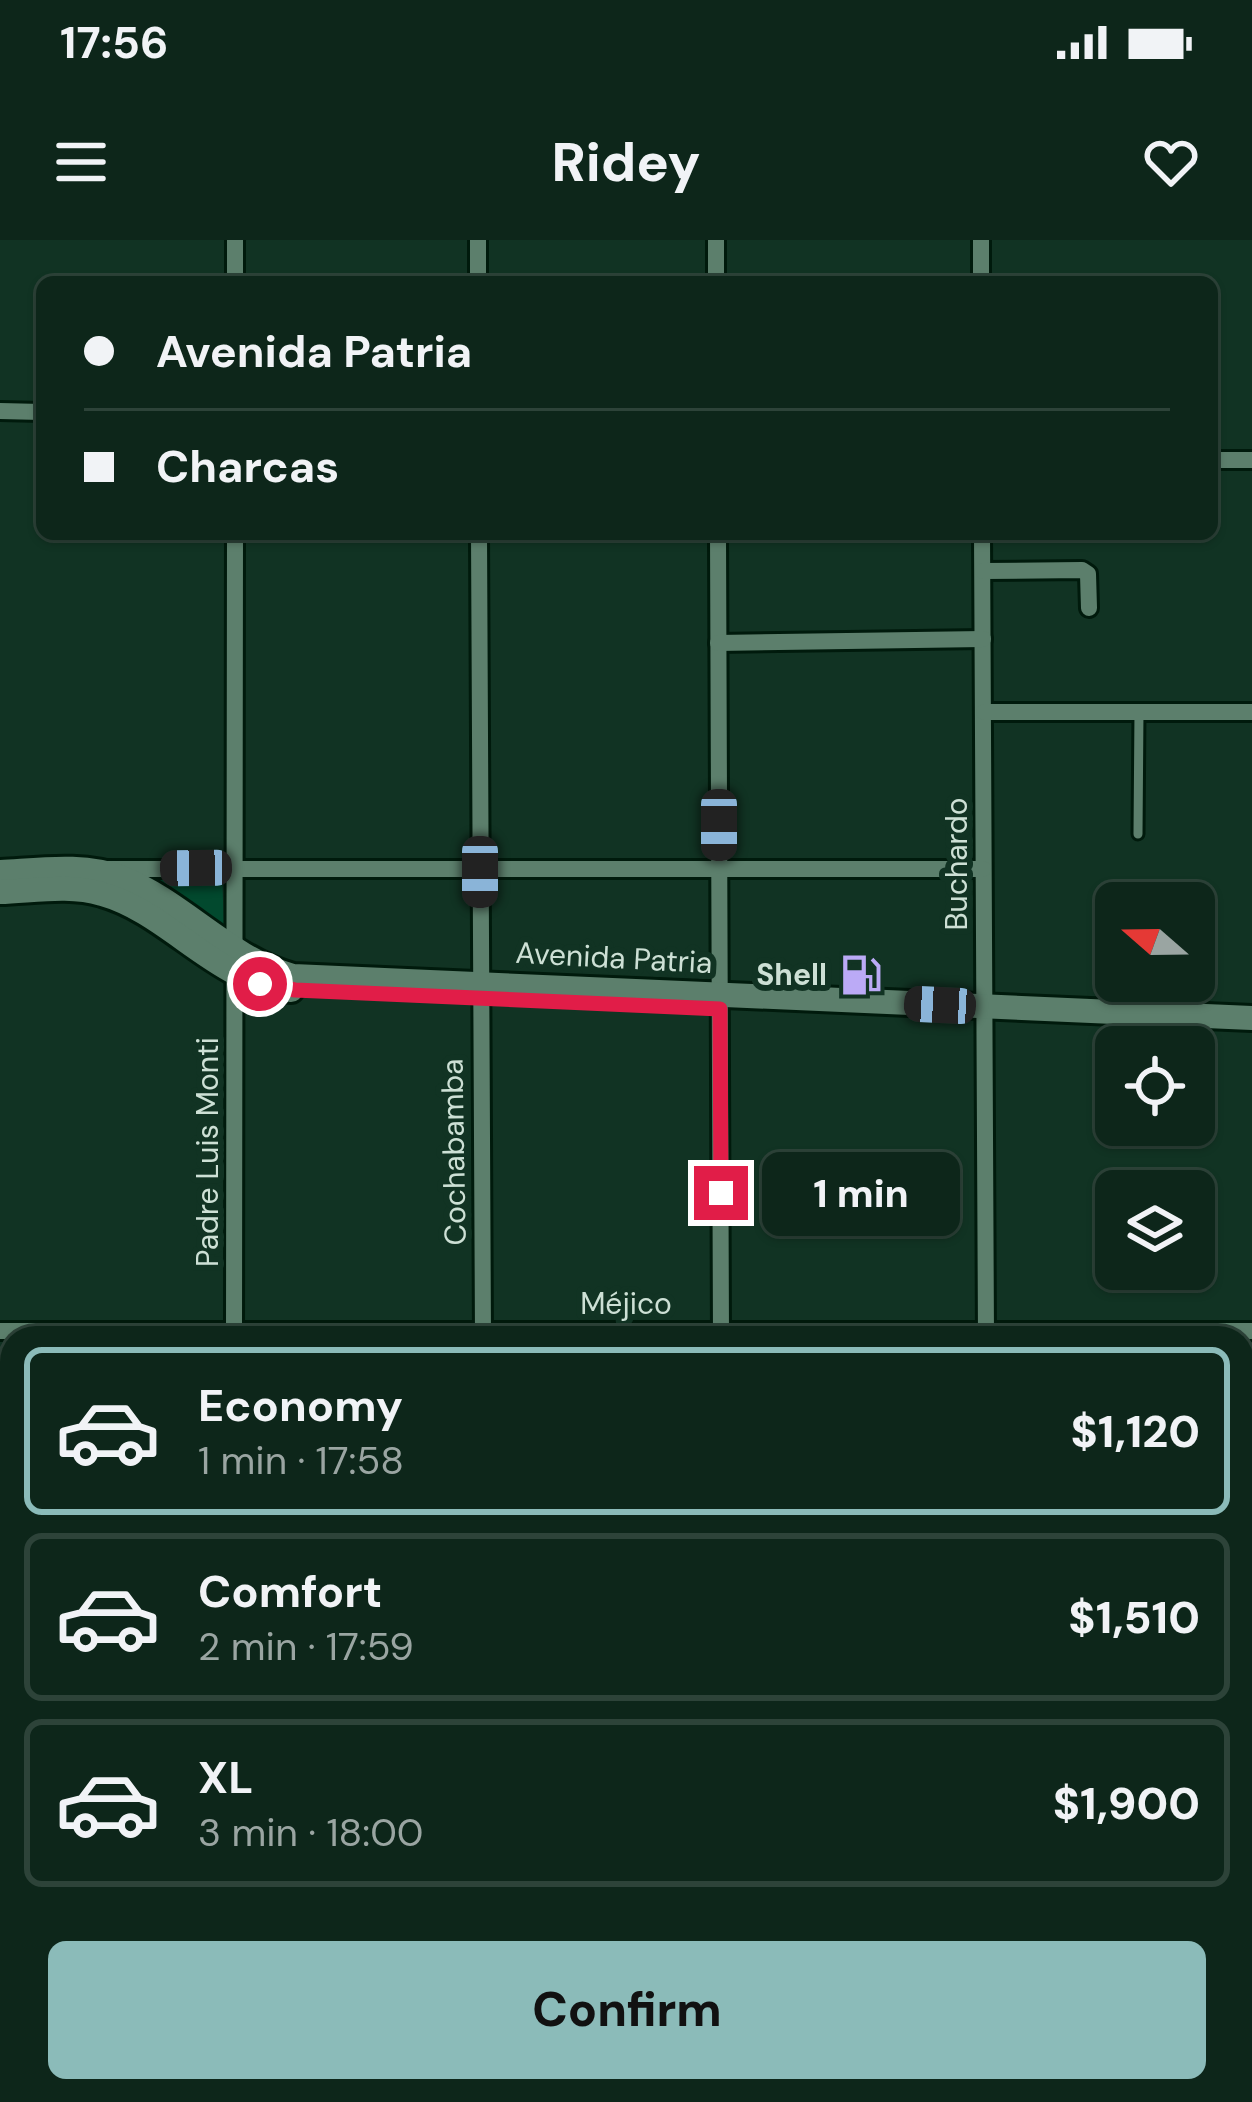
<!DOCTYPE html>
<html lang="en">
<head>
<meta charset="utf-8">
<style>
	body { margin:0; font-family:"DM Sans",sans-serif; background:#162e23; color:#f1f3f6; height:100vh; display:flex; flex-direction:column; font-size:45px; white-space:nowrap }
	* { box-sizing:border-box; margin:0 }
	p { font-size:39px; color:#9aa5a2 }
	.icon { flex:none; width:66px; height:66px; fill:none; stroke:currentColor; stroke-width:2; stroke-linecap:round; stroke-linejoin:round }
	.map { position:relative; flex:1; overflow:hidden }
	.details { position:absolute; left:0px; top:1086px; width:1254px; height:777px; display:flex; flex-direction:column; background:#0d261a; border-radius:36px 36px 0 0; box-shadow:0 3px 9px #0004,0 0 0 3px #2d4339 }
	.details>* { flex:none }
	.top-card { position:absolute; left:36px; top:36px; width:1182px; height:264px; border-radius:18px; box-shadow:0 3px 9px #0004,0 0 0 3px #2d4339; display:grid; align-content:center; height:264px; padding:0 48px; background:#0d261a }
	.needle { width:78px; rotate:290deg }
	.buttons { position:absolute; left:1095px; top:642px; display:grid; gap:24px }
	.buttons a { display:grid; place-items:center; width:120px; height:120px; border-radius:18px; background:#0d261a; box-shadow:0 3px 9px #0004,0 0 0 3px #2d4339; font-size:60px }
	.end { position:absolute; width:54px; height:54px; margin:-27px; border:15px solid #e11d48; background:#fff; box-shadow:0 0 0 6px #fff }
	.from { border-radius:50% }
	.bubble { position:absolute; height:84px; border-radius:18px; background:#0d261a; box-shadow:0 3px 9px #0004,0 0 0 3px #2d4339; font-size:39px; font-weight:800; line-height:84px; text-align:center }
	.car { position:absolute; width:36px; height:72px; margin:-36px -18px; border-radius:15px; box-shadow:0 0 9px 3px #0007; background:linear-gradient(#222 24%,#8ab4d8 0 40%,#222 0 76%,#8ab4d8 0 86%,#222 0) }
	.top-card b { display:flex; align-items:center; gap:42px; height:114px; font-size:45px }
	.top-card b+b { border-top:3px solid #2d4339 }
	.top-card i { width:30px; height:30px; background:#f1f3f6 }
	ul { padding:21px 0 0; list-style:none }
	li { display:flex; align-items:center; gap:36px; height:168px; margin:0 24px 18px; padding:0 24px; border:6px solid #2d4339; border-radius:18px }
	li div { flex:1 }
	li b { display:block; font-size:45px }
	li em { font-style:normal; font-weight:800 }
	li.on { border-color:#8bbbb9 }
	li>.icon { width:108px; height:108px; stroke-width:1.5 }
	.button { display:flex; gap:24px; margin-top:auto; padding:24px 48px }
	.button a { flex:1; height:138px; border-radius:18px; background:#8bbbb9; color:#111; font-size:48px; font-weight:800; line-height:138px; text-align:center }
	.status { display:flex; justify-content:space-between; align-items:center; height:84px; padding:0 60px; background:#0d261a; direction:ltr }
	.status svg { height:33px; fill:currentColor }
	header { display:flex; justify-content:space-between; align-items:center; height:156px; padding:0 48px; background:#0d261a; font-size:54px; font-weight:800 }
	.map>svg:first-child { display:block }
	.built { fill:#123d2a }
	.green { fill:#02492e }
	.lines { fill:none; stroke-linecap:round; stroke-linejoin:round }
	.lane-casing { stroke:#001a0c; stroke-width:15 }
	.street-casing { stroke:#001a0c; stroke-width:22 }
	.secondary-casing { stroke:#001a0c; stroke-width:30 }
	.lane { stroke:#5c7f6c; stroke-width:9 }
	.street { stroke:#5c7f6c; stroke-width:16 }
	.secondary { stroke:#5c7f6c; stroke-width:24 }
	.route { stroke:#e11d48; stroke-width:15 }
	.labels { text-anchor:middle; stroke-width:12; stroke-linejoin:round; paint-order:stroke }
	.street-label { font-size:30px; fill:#cde0d5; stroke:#113323 }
	.poi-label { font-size:30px; font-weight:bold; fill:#cde0d5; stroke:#113323; text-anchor:end }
</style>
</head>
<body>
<div class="status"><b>17:56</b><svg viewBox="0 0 49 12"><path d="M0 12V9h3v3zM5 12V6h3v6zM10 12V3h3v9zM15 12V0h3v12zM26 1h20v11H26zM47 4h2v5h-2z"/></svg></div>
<header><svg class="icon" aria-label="menu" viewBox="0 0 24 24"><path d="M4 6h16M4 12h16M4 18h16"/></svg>Ridey<svg class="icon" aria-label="heart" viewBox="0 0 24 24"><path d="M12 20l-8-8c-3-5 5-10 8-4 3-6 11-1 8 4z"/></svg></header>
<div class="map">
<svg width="1252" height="1862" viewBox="0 0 1252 1862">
	<rect width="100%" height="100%" fill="#113323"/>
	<rect class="built" x="799" y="1851" width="177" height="11"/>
	<polygon class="green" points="222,636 224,685 149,637"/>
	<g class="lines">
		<g class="lane-casing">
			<g id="lane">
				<polyline points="1138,594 1139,471"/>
				<polyline points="989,1853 1031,1854 1031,1862"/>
			</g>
		</g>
		<g class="street-casing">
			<g id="street">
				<polyline points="235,0 235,42"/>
				<polyline points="478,0 478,42"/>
				<polyline points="716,0 716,42"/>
				<polyline points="981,0 981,42"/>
				<polyline points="0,171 42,172"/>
				<polyline points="1212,220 1252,220"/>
				<polyline points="479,294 483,1097"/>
				<polyline points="718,294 721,1097"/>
				<polyline points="982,294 986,1097"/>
				<polyline points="983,331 1082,330 1088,334 1089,368"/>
				<polyline points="718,403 983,399"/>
				<polyline points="984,472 1252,472"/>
				<polyline points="108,629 983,629"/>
				<polyline points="0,1091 1252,1091"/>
				<polyline points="234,1097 235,294"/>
				<polyline points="1242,1289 1252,1289"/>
				<polyline points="0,1481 3,1862"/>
				<polyline points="1242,1548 1252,1548"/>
				<polyline points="724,1851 724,1862"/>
				<polyline points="989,1851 989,1862"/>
				<polyline points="3,1860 237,1855"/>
				<polyline points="480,1862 480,1851"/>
			</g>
		</g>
		<g class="secondary-casing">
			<g id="secondary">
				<path d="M0,632c39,-2 84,-9 122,6 61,24 107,81 171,98l959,42"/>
				<path d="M0,652c33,-1 70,-8 102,2 68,19 115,90 189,96"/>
			</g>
		</g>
		<use href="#lane" class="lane"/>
		<use href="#street" class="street"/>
		<use href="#secondary" class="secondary"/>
	</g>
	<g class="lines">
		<polyline class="route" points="260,744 295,750 720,769 721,953"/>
	</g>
	<defs>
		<g id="fuel-bare" transform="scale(3.24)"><path d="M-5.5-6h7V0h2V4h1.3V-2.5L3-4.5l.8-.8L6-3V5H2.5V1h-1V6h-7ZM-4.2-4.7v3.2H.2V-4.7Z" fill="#bbaaf6" stroke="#113323" stroke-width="2.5" paint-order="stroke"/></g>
	</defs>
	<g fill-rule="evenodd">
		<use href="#fuel-bare" x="861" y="735"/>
	</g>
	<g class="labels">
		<g class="street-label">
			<text transform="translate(957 624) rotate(-90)" y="10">Buchardo</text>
			<text transform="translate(614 718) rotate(3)" y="10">Avenida Patria</text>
			<text transform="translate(208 912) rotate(-90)" y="10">Padre Luis Monti</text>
			<text transform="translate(454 912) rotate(-91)" y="10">Cochabamba</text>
			<text x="626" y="1074">Méjico</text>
		</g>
		<g class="poi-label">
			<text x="827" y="745">Shell</text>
		</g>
	</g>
</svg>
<div class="buttons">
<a><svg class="needle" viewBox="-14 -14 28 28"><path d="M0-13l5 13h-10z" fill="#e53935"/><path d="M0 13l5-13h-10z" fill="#9aa5a2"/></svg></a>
<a><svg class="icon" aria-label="locate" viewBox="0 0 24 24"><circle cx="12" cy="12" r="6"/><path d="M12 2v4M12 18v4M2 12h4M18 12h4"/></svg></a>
<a><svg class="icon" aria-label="layers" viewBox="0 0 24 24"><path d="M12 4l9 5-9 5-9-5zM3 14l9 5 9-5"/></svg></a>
</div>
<i class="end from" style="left:260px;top:744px"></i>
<i class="end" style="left:721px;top:953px"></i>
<div class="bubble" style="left:762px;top:912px;width:198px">1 min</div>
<i class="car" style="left:719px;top:585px;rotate:180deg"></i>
<i class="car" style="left:196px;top:628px;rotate:269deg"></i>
<i class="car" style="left:480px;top:632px;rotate:180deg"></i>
<i class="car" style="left:940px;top:765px;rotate:273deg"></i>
<div class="top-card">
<b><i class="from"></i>Avenida Patria</b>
<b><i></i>Charcas</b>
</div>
<section class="details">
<ul>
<li class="on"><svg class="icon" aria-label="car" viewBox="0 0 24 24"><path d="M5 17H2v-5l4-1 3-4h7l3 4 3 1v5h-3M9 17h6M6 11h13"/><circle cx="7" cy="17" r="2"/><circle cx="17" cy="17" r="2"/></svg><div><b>Economy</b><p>1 min · 17:58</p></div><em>$1,120</em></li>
<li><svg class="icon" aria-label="car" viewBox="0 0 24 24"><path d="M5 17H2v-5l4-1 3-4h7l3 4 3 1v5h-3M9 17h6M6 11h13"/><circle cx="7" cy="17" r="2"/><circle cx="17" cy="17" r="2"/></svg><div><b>Comfort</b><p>2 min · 17:59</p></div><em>$1,510</em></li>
<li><svg class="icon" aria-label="car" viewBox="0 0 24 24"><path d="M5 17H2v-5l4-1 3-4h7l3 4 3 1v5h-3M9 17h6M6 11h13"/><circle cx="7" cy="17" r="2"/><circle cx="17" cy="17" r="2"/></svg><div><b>XL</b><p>3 min · 18:00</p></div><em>$1,900</em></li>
</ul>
<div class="button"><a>Confirm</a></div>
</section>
</div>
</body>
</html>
